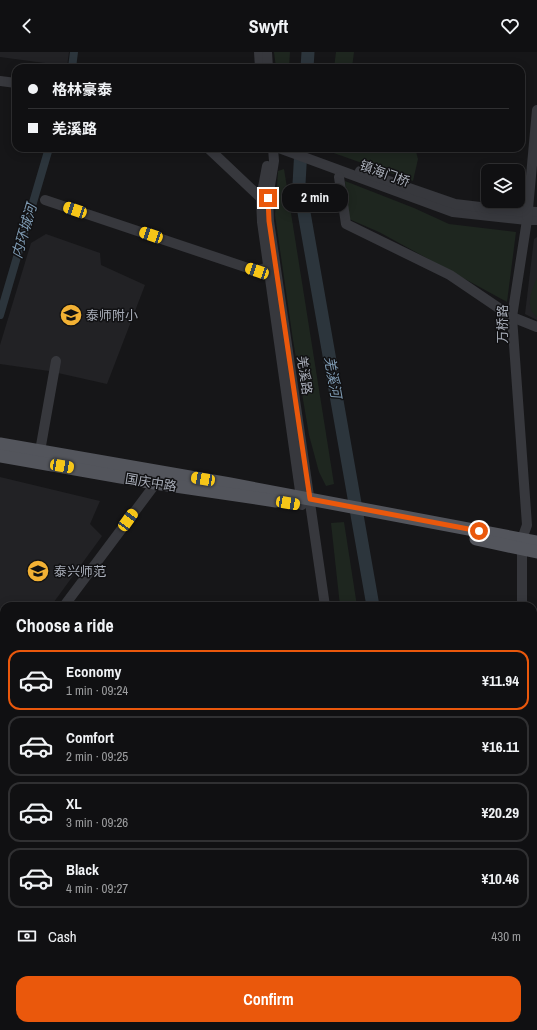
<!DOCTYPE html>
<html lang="en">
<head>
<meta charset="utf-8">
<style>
	body { margin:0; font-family:"Archivo Narrow","Noto Sans SC",sans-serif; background:#19191b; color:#f1f3f6; height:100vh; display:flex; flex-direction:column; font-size:15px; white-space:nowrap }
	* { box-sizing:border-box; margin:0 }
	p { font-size:13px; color:#9c9d9f }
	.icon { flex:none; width:22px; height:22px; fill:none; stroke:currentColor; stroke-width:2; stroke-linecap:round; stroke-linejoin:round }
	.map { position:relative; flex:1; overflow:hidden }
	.drawer { position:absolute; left:0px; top:550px; width:537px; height:428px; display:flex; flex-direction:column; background:#101012; border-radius:12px 12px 0 0; box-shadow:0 2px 10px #0003,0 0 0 1px #303032 }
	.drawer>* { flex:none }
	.guide { position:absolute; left:12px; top:12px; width:513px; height:88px; border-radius:12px; box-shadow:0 2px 10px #0003,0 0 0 1px #303032; display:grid; align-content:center; height:88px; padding:0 16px; background:#101012 }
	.tools { position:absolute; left:481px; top:112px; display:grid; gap:8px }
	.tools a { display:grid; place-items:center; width:44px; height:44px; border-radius:8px; background:#101012; box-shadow:0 2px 10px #0003,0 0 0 1px #303032; font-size:20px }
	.end { position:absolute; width:18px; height:18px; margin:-9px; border:5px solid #ea580c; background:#fff; box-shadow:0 0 0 2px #fff }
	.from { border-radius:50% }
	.bubble { position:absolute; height:28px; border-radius:12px; background:#101012; box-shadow:0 2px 10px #0003,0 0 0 1px #303032; font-size:13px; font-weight:800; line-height:28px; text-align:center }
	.car { position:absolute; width:12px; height:24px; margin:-12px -6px; border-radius:5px; box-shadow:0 0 3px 1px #0007; background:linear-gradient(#f5c518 24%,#345 0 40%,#f5c518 0 76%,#345 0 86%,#f5c518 0) }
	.guide b { display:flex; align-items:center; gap:14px; height:38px; font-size:15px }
	.guide b+b { border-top:1px solid #303032 }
	.guide i { width:10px; height:10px; background:#f1f3f6 }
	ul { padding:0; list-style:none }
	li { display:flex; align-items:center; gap:12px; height:60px; margin:0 8px 6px; padding:0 8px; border:2px solid #303032; border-radius:12px }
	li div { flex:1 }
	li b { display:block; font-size:15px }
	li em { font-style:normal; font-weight:800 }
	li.on { border-color:#ea580c }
	li>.icon { width:36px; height:36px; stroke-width:1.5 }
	h2 { padding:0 16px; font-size:18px; line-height:48px }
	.pay { display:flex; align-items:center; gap:10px; height:44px; padding:0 16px; font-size:15px }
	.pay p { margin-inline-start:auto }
	.cta { display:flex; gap:8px; margin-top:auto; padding:8px 16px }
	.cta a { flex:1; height:46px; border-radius:12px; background:#ea580c; color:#fff; font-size:16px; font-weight:800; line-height:46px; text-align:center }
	header { display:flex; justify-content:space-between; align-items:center; height:52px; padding:0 16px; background:#101012; font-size:18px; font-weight:800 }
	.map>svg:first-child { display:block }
	.built { fill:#222225 }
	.green { fill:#1e261f }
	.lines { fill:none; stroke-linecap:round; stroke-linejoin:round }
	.canal { stroke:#2c353c; stroke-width:8 }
	.river { stroke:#2c353c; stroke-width:13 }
	.minor { stroke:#37383d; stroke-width:10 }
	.major { stroke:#53555c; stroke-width:13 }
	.route { stroke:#ea580c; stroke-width:5 }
	.labels { text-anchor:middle; stroke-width:3; stroke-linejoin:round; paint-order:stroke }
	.street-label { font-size:13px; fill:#a8adb8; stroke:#111113 }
	.poi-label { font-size:13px; fill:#a8adb8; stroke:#111113; text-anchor:start }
	.water-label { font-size:14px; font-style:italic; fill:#7f9bb3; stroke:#111113 }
</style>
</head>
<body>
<header><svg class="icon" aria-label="back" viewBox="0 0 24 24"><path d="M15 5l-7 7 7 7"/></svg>Swyft<svg class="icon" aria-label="heart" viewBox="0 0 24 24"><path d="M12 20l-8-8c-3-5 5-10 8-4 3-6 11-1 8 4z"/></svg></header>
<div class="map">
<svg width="537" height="978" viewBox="0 0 537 978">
	<rect width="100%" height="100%" fill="#161618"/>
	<g class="built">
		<polygon points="0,0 69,0 67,14 0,5"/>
		<polygon points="46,182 100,201 101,213 145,233 107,332 49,319 0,312 0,293 31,191"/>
		<polygon points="537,185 537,268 525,262 534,187"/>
		<polygon points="0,425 100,449 90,472 102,484 51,554 4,554 4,619 0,624"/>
		<polygon points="4,662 4,703 0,704 0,667"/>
		<polygon points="4,745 4,885 0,886 0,746"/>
	</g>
	<g class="green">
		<polygon points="274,0 290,0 289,16 276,16"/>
		<polygon points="336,0 354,0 352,16 334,16"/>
		<polygon points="328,96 415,96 418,107 413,129 328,99"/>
		<polygon points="284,117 334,432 326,434 319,420 309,383 293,288 275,163 278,119"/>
		<polygon points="345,129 414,156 449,172 516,180 507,250 379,180 349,167"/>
		<path d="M537,226v39c-13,-10 -5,-27 0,-39z"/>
		<polygon points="344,470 357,554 340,554 331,471"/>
		<polygon points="365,974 423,974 424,978 365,978"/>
	</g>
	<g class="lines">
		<g class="canal">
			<polyline points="72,16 74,0"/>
			<polyline points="0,263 49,96"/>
			<polyline points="0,733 4,732"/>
		</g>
		<g class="river">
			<polyline points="307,16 308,0"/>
			<polyline points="301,96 299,132 373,554"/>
			<polyline points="446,974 446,978"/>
		</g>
		<g class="minor">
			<polyline points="259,0 260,16"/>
			<polyline points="267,0 268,16"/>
			<polyline points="0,29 16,31"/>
			<polyline points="208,96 261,146 265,146"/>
			<polyline points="273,96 274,109 268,146 269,169 325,554"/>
			<polyline points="279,96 453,160 527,168 537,168"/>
			<polyline points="267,114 261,146 262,170 302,453"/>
			<polyline points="360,119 455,152 515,159 537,160"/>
			<polyline points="339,125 346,172 450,223 512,265 537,275"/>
			<polyline points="45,148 257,219 274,213"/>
			<polyline points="40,399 56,309"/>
			<polyline points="64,554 159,427"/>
			<polyline points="522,554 522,487 527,473 512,265 527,168 537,58"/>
			<polyline points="0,640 4,635"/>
			<polyline points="533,654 537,694"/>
			<polyline points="0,715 4,714"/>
			<polyline points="353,974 353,978"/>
		</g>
		<g class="major">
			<polyline points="0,392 230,432 537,490"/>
			<polyline points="0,404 155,431 276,449"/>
			<polyline points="476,487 537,500"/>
		</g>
	</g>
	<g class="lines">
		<polyline class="route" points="268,146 269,169 310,447 479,479"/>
	</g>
	<defs>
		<g id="school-disc" transform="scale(1.15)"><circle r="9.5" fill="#f2b134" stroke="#111113"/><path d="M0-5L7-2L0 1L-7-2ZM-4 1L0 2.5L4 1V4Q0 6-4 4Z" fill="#111"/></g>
	</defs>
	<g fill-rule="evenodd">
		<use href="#school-disc" x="71" y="263"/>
		<use href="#school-disc" x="38" y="519"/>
	</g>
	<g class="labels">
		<g class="street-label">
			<text transform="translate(385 121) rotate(20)" y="5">镇海门桥</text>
			<text transform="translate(502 272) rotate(-90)" y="5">万桥路</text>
			<text transform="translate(305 323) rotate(82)" y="5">羌溪路</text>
			<text transform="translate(151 430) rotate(9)" y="5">国庆中路</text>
		</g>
		<g class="poi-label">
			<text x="86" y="268">泰师附小</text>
			<text x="54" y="524">泰兴师范</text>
		</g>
		<g class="water-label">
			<text transform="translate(24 179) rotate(-74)" y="5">内环城河</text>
			<text transform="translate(333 325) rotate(80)" y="5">羌溪河</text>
		</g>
	</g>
</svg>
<div class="tools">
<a><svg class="icon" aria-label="layers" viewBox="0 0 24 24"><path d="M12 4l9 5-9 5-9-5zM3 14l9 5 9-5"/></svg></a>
</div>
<i class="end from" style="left:479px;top:479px"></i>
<i class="end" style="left:268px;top:146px"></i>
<div class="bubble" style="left:282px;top:132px;width:66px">2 min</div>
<i class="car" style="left:75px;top:158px;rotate:289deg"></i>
<i class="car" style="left:151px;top:183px;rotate:289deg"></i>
<i class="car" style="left:257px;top:219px;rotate:289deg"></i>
<i class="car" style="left:62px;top:414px;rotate:100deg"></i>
<i class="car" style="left:203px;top:427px;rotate:280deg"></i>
<i class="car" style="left:288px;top:451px;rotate:99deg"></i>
<i class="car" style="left:128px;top:468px;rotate:36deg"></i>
<div class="guide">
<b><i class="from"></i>格林豪泰</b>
<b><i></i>羌溪路</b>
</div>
<section class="drawer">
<h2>Choose a ride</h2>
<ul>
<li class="on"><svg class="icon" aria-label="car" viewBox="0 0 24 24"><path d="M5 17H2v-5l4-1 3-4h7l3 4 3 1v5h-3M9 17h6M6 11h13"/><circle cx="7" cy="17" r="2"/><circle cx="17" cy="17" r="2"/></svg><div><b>Economy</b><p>1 min · 09:24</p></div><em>¥11.94</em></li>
<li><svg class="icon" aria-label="car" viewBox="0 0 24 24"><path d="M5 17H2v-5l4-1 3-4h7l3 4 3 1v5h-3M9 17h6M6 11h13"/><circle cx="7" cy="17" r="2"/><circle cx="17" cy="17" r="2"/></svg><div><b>Comfort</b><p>2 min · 09:25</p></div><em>¥16.11</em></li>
<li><svg class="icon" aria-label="car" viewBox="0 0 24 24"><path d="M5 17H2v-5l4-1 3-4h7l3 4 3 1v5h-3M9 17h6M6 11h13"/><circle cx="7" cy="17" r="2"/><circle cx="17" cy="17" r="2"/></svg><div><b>XL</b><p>3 min · 09:26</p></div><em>¥20.29</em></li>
<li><svg class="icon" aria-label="car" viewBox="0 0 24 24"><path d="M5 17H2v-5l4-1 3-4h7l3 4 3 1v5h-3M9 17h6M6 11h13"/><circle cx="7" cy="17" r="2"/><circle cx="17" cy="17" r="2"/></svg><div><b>Black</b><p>4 min · 09:27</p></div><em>¥10.46</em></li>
</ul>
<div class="pay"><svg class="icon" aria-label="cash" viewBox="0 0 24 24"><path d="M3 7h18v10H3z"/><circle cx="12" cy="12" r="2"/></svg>Cash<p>430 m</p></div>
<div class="cta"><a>Confirm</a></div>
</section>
</div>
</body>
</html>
